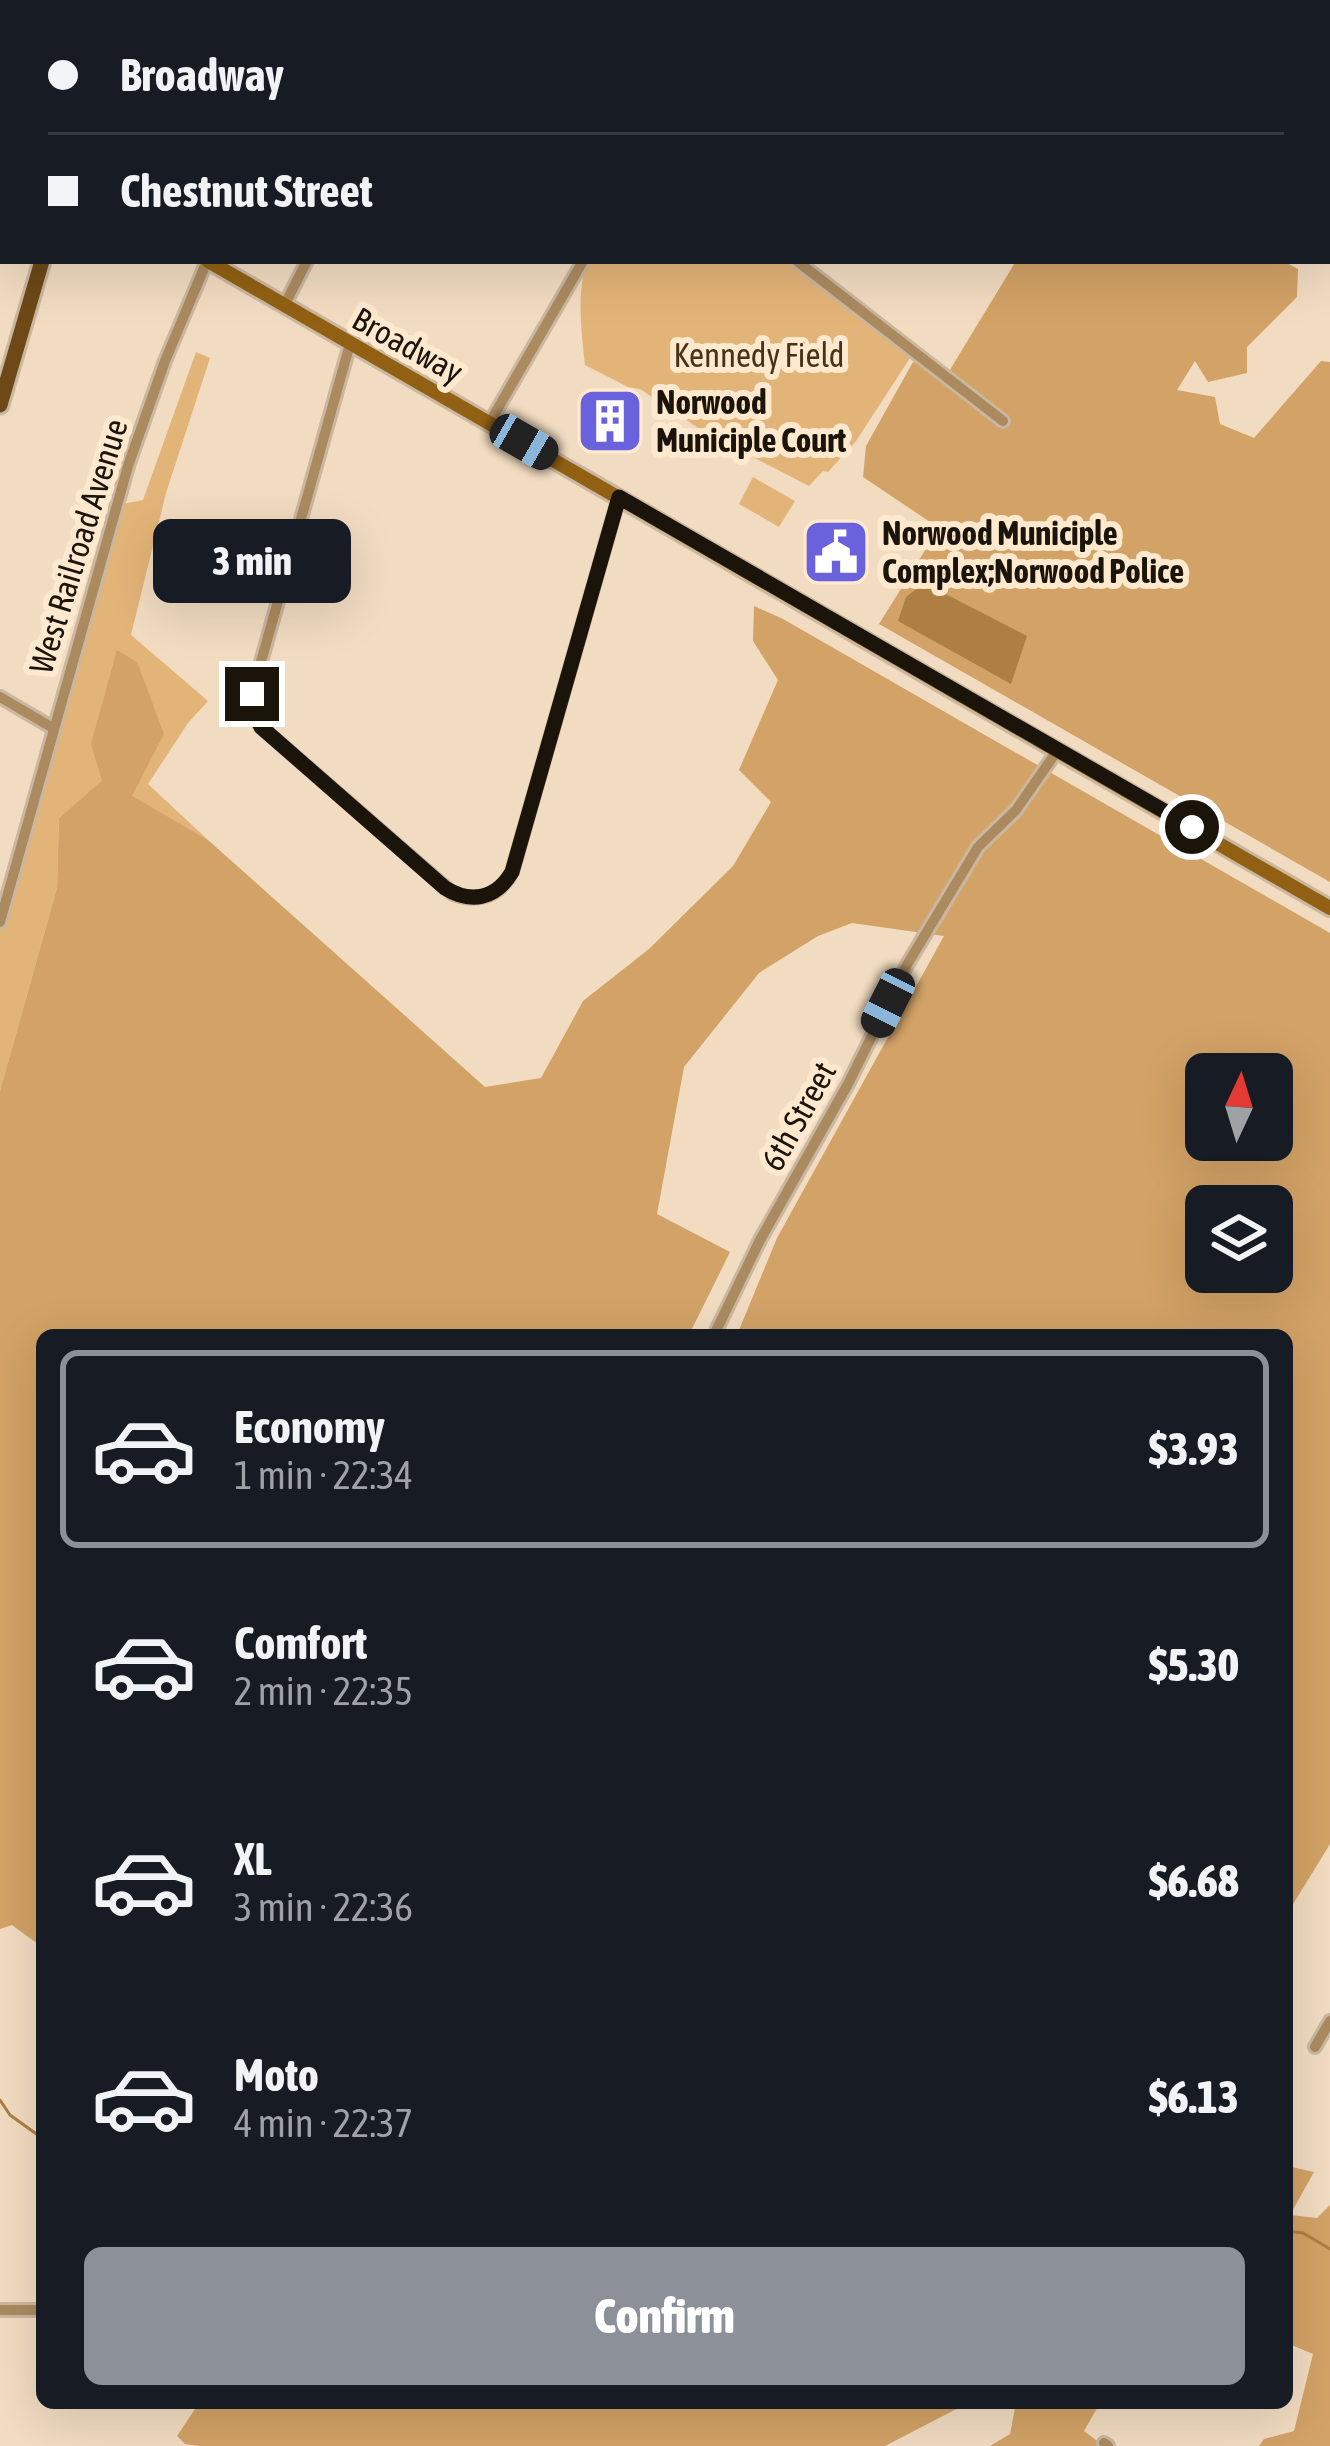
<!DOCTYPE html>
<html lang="en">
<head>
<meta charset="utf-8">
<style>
	body { margin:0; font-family:"Asap Condensed",sans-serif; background:#20242c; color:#f1f3f6; height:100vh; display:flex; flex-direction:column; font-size:45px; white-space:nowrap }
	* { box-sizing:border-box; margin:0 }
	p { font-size:39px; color:#9ea1a6 }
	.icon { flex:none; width:66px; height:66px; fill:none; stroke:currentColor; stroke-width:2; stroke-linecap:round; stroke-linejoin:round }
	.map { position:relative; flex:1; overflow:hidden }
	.panel { position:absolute; left:36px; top:1329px; width:1257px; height:1080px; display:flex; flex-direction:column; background:#171b24; border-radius:18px; box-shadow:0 12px 48px #0002 }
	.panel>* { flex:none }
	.top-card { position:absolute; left:0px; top:0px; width:1332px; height:264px; box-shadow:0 12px 48px #0002; display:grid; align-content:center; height:264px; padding:0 48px; background:#171b24 }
	.needle { width:78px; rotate:4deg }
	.buttons { position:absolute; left:1185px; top:1053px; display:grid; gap:24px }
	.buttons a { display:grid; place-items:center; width:108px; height:108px; border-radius:18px; background:#171b24; box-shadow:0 12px 48px #0002; font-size:60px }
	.end { position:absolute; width:54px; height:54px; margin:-27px; border:15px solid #1b140b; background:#fff; box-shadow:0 0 0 6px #fff }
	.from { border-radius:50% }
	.bubble { position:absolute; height:84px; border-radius:18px; background:#171b24; box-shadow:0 12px 48px #0002; font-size:39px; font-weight:800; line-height:84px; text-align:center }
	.car { position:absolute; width:36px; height:72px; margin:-36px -18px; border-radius:15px; box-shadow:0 0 9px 3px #0007; background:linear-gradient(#222 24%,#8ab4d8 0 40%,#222 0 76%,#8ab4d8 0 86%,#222 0) }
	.top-card b { display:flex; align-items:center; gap:42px; height:114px; font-size:45px }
	.top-card b+b { border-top:3px solid #363941 }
	.top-card i { width:30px; height:30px; background:#f1f3f6 }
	ul { padding:21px 0 0; list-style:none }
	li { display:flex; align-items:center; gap:36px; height:198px; margin:0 24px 18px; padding:0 24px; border:6px solid transparent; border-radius:18px }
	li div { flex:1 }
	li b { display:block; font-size:45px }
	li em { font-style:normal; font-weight:800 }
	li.selected { border-color:#8c9099 }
	li>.icon { width:108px; height:108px; stroke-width:1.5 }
	.action { display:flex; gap:24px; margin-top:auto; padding:24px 48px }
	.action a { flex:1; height:138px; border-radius:18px; background:#8c9099; color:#fff; font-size:48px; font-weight:800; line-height:138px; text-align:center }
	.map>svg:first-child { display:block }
	.green { fill:#e3b478 }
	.forest { fill:#d2a266; fill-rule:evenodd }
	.water { fill:#ae7f43 }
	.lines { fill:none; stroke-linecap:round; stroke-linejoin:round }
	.stream { stroke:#ae7f43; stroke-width:3 }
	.street-casing { stroke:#cab7a0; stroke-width:16 }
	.secondary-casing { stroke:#cab7a0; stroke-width:20 }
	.primary-casing { stroke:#cab7a0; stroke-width:21 }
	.street { stroke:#ac8a60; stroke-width:10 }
	.secondary { stroke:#916013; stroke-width:14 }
	.primary { stroke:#6c4917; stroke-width:15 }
	.route { stroke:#1b140b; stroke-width:15 }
	.labels { text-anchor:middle; stroke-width:12; stroke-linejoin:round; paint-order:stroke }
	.street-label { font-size:33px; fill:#1b140b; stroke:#fee8ce }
	.park-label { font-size:33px; fill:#463217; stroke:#fee8ce }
	.poi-label { font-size:33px; font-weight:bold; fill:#1b140b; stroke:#fee8ce; text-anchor:start }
</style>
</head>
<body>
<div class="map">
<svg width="1330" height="2446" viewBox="0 0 1330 2446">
	<rect width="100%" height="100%" fill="#f1dbc1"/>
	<g class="green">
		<path d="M586,261h205l121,94 -56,86 -28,31 -5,-1 -14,15 -105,-54 -64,-43 -12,-2 -43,-22c-4,-35 -8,-69 1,-104z"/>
		<polygon points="196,352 210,358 166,493 131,635 208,701 188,723 148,784 208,840 102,780 59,818 57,888 0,1091 0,916 117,505 143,500"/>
		<polygon points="753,477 795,501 779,527 739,504"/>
	</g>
	<g class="forest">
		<polygon points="1016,261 1283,261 1298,269 1297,297 1247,347 1247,373 1208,382 1195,361 1177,390 1215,397 1220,424 1254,438 1321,361 1330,362 1330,882 879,624 939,528 863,477 866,446 913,362 948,373"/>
		<path d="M754,606l29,13 547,314v911l-43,70v-579h-550l40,-97 167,-302 -92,-13 -34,13 -59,37 -75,94 -27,147 73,38 -41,83h-647v612l-30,-22 -12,4v-838l57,-203 2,-70 43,-38 -11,-36 26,-94 20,12 27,72 -32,62 76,44 277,247 56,-9 42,-77 66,-52 84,-83 38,-64 -32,-32 39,-90 -25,-39zM1206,1074h66v66h-66zM1206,1206h66v66h-66z"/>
		<polygon points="1287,2166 1314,2172 1290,2215 1317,2218 1330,2205 1330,2446 1259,2446 1264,2439 1294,2431 1313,2354 1287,2343"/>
		<polygon points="199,2403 968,2403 885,2446 199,2446 185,2444 177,2436"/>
		<polygon points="1016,2403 1100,2403 1084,2431 1104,2446 990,2446 1010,2434"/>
	</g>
	<polygon class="water" points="924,583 1027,636 1011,684 898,621 906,597"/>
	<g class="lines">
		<g class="stream">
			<polyline points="0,2100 10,2115 42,2138"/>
			<polyline points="1287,2231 1303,2233 1330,2249"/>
		</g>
		<g class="street-casing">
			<g id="street">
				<polyline points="299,3 301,0"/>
				<polyline points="437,3 439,0"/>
				<polyline points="736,3 738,0"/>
				<polyline points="1329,68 1330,66"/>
				<polyline points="797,261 1003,421"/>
				<polyline points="284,306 307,261"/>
				<path d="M350,344l-98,350v17l9,16 192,167c25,9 46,2 59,-22l107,-375"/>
				<polyline points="490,422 583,261"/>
				<polyline points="0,697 53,728"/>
				<polyline points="0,922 128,466 165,361 207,261"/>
				<polyline points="714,1335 760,1240 848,1084 908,963 978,847 1016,810 1057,751"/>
				<polyline points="1315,2047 1330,2021"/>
				<polyline points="0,2310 42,2310"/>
				<polyline points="1104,2443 1108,2446"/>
			</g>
		</g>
		<g class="secondary-casing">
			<g id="secondary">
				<polyline points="0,140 3,141"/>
				<polyline points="208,261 1330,908"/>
			</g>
		</g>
		<g class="primary-casing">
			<g id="primary">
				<polyline points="182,3 184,0"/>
				<polyline points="0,405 42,261"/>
			</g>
		</g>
		<use href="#street" class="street"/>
		<use href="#secondary" class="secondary"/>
		<use href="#primary" class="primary"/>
	</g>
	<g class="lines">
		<path class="route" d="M252,694l1,17 8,16 184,161c26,16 51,11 67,-16l107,-375 573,330"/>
	</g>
	<defs>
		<g id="building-square" transform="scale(3.45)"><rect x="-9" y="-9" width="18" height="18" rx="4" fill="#6a62dc" stroke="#fee8ce"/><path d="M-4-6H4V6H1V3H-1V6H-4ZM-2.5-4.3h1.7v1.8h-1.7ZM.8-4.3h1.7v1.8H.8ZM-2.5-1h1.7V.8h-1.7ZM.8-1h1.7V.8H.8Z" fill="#fff"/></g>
		<g id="civic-square" transform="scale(3.45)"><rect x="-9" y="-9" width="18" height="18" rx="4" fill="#6a62dc" stroke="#fee8ce"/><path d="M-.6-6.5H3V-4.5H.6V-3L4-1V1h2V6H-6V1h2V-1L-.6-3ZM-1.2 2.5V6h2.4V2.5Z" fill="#fff"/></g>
	</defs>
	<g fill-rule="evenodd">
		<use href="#building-square" x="610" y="421"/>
		<use href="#civic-square" x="836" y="552"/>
	</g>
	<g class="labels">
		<g class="street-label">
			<text transform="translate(408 345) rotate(29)" y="12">Broadway</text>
			<text transform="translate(78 546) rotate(-73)" y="12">West Railroad Avenue</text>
			<text transform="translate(798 1116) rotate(-61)" y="12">6th Street</text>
		</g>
		<g class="park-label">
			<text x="759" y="367">Kennedy Field</text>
		</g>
		<g class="poi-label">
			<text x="656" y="414">Norwood<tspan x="656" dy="38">Municiple Court</tspan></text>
			<text x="882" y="545">Norwood Municiple<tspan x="882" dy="38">Complex;Norwood Police</tspan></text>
		</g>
	</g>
</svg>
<div class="buttons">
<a><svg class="needle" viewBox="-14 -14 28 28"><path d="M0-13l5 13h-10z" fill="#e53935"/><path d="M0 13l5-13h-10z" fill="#9ea1a6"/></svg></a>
<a><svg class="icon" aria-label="layers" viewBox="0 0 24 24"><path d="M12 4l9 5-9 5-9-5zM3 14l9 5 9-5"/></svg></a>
</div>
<i class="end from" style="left:1192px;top:827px"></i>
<i class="end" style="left:252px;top:694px"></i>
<div class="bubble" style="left:153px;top:519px;width:198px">3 min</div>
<i class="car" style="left:524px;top:442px;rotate:120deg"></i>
<i class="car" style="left:888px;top:1003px;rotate:207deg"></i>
<div class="top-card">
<b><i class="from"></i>Broadway</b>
<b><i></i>Chestnut Street</b>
</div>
<section class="panel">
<ul>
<li class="selected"><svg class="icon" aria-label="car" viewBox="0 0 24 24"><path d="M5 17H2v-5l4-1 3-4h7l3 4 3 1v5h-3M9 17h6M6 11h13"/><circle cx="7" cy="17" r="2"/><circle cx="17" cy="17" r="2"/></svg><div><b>Economy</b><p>1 min · 22:34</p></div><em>$3.93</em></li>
<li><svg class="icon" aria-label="car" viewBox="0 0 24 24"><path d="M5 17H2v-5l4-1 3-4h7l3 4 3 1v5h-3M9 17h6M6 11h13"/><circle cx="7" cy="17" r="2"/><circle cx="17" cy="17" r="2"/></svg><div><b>Comfort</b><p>2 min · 22:35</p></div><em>$5.30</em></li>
<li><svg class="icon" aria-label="car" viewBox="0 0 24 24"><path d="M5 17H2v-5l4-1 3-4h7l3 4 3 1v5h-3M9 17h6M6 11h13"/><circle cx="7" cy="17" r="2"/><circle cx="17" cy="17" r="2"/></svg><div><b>XL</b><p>3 min · 22:36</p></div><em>$6.68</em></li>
<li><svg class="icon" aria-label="car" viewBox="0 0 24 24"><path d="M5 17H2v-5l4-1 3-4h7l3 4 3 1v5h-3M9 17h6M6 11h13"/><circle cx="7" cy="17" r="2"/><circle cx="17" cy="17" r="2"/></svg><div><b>Moto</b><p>4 min · 22:37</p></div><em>$6.13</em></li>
</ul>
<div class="action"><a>Confirm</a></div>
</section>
</div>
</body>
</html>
